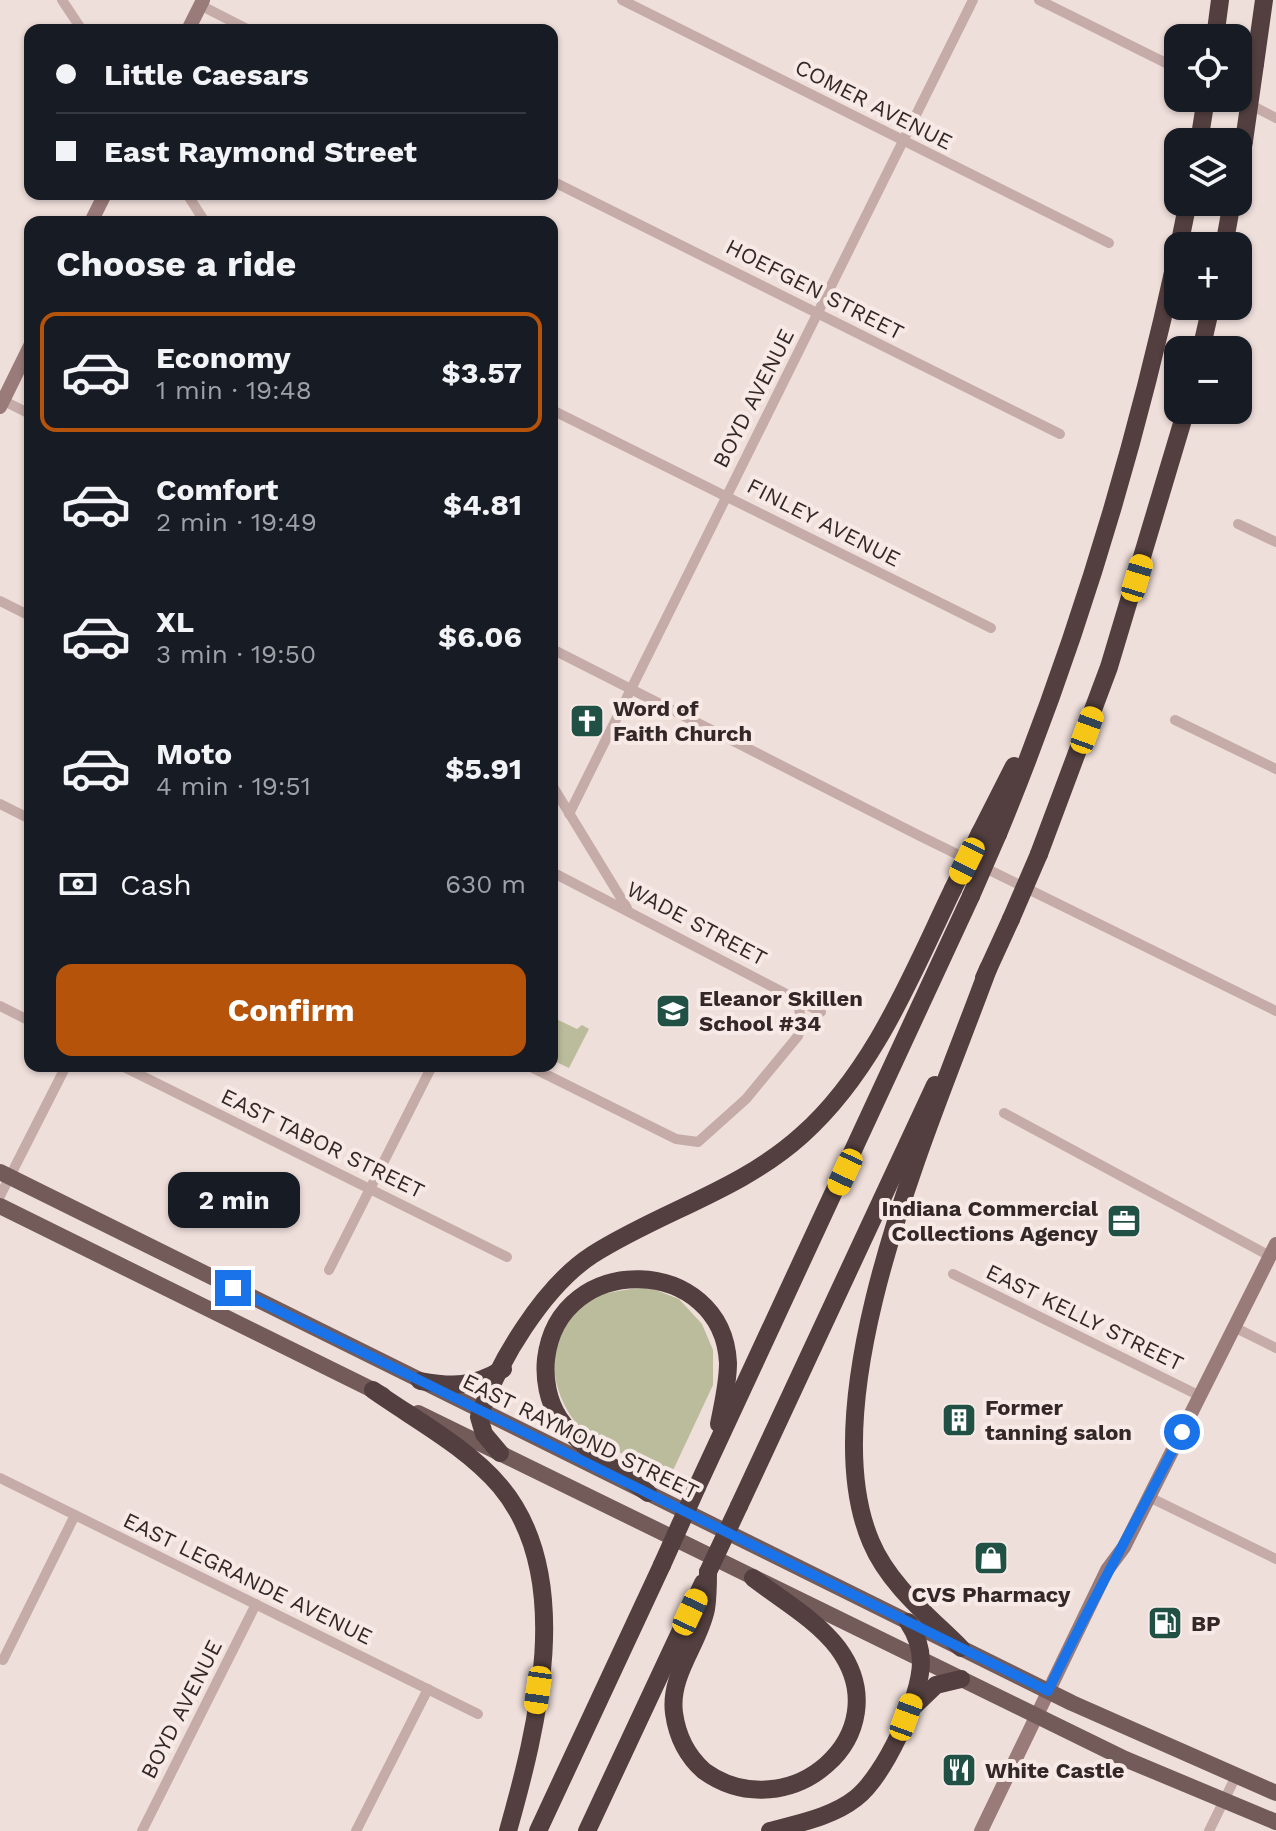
<!DOCTYPE html>
<html lang="en">
<head>
<meta charset="utf-8">
<style>
	body { margin:0; font-family:"Work Sans",sans-serif; background:#242831; color:#f1f3f6; height:100vh; display:flex; flex-direction:column; font-size:30px; white-space:nowrap }
	* { box-sizing:border-box; margin:0 }
	p { font-size:26px; color:#9ea1a6 }
	.icon { flex:none; width:44px; height:44px; fill:none; stroke:currentColor; stroke-width:2; stroke-linecap:round; stroke-linejoin:round }
	.map { position:relative; flex:1; overflow:hidden }
	.details { position:absolute; left:24px; top:216px; width:534px; height:856px; display:flex; flex-direction:column; background:#171b24; border-radius:16px; box-shadow:0 2px 6px #0004 }
	.details>* { flex:none }
	.guide { position:absolute; left:24px; top:24px; width:534px; height:176px; border-radius:16px; box-shadow:0 2px 6px #0004; display:grid; align-content:center; height:176px; padding:0 32px; background:#171b24 }
	.buttons { position:absolute; left:1164px; top:24px; display:grid; gap:16px }
	.buttons a { display:grid; place-items:center; width:88px; height:88px; border-radius:16px; background:#171b24; box-shadow:0 2px 6px #0004; font-size:40px }
	.end { position:absolute; width:36px; height:36px; margin:-18px; border:10px solid #1a73e8; background:#fff; box-shadow:0 0 0 4px #fff }
	.from { border-radius:50% }
	.bubble { position:absolute; height:56px; border-radius:16px; background:#171b24; box-shadow:0 2px 6px #0004; font-size:26px; font-weight:700; line-height:56px; text-align:center }
	.car { position:absolute; width:24px; height:48px; margin:-24px -12px; border-radius:10px; box-shadow:0 0 6px 2px #0007; background:linear-gradient(#f5c518 24%,#345 0 40%,#f5c518 0 76%,#345 0 86%,#f5c518 0) }
	.guide b { display:flex; align-items:center; gap:28px; height:76px; font-size:30px }
	.guide b+b { border-top:2px solid #363941 }
	.guide i { width:20px; height:20px; background:#f1f3f6 }
	ul { padding:0; list-style:none }
	li { display:flex; align-items:center; gap:24px; height:120px; margin:0 16px 12px; padding:0 16px; border:4px solid transparent; border-radius:16px }
	li div { flex:1 }
	li b { display:block; font-size:30px }
	li em { font-style:normal; font-weight:700 }
	li.current { border-color:#b45309 }
	li>.icon { width:72px; height:72px; stroke-width:1.5 }
	h2 { padding:0 32px; font-size:36px; line-height:96px }
	.pay { display:flex; align-items:center; gap:20px; height:88px; padding:0 32px; font-size:30px }
	.pay p { margin-inline-start:auto }
	.cta { display:flex; gap:16px; margin-top:auto; padding:16px 32px }
	.cta a { flex:1; height:92px; border-radius:16px; background:#b45309; color:#fff; font-size:32px; font-weight:700; line-height:92px; text-align:center }
	.map>svg:first-child { display:block }
	.green { fill:#bbbc9c }
	.lines { fill:none; stroke-linecap:round; stroke-linejoin:round }
	.street { stroke:#c5aca8; stroke-width:10 }
	.secondary { stroke:#997b7a; stroke-width:14 }
	.primary { stroke:#735b5a; stroke-width:16 }
	.highway { stroke:#533f3f; stroke-width:18 }
	.highway-bridge { stroke:#533f3f; stroke-width:18 }
	.route { stroke:#1a73e8; stroke-width:10 }
	.labels { text-anchor:middle; stroke-width:8; stroke-linejoin:round; paint-order:stroke }
	.street-label { font-size:22px; fill:#332727; stroke:#f7eae6 }
	.poi-label { font-size:22px; font-weight:bold; fill:#332727; stroke:#f7eae6; text-anchor:start }
</style>
</head>
<body>
<div class="map">
<svg width="1276" height="1831" viewBox="0 0 1276 1831">
	<rect width="100%" height="100%" fill="#efdfdb"/>
	<g class="green">
		<polygon points="552,1017 577,1029 582,1025 589,1029 569,1068 552,1060"/>
		<path d="M648,1287l31,12 23,25 11,26v35l-44,94h-11c-25,-26 -57,-31 -77,-51 -31,-31 -42,-97 2,-125 18,-12 44,-13 65,-16z"/>
	</g>
	<g class="lines">
		<g class="street">
			<polyline points="62,0 82,30"/>
			<polyline points="622,0 1109,243"/>
			<polyline points="1039,0 1178,69"/>
			<polyline points="200,5 249,30"/>
			<polyline points="1237,98 1276,118"/>
			<polyline points="552,181 1060,434"/>
			<polyline points="187,194 205,222"/>
			<polyline points="0,399 30,414"/>
			<polyline points="552,410 991,628"/>
			<polyline points="1238,524 1276,542"/>
			<polyline points="0,601 30,616"/>
			<polyline points="552,649 920,836 1276,1011"/>
			<polyline points="1175,720 1276,769"/>
			<polyline points="552,785 627,908"/>
			<polyline points="0,804 30,819"/>
			<polyline points="569,814 973,0"/>
			<polyline points="552,872 821,1012"/>
			<polyline points="0,1006 30,1021"/>
			<polyline points="122,1066 507,1257"/>
			<polyline points="529,1066 676,1139 698,1142 746,1099 798,1036 802,1023 797,999"/>
			<polyline points="1004,1113 1270,1256"/>
			<polyline points="0,1196 66,1066"/>
			<polyline points="329,1270 432,1066"/>
			<polyline points="953,1274 1200,1396"/>
			<polyline points="1234,1327 1276,1348"/>
			<polyline points="0,1478 478,1714"/>
			<polyline points="1149,1497 1276,1559"/>
			<polyline points="3,1660 75,1515"/>
			<polyline points="142,1831 256,1604"/>
			<polyline points="356,1831 428,1689"/>
			<polyline points="1209,1831 1236,1776"/>
		</g>
		<g class="secondary">
			<polyline points="188,30 203,0"/>
			<polyline points="91,222 105,194"/>
			<polyline points="0,407 30,346"/>
			<polyline points="981,1831 1107,1570 1124,1547 1276,1244"/>
		</g>
		<g class="primary">
			<polyline points="0,1172 1072,1703 1276,1793"/>
			<polyline points="0,1206 383,1395"/>
			<polyline points="418,1413 1125,1759 1276,1822"/>
		</g>
		<g class="highway">
			<polyline points="1215,38 1220,0"/>
			<polyline points="1255,64 1264,0"/>
			<polyline points="1199,142 1206,98"/>
			<polyline points="1238,173 1244,141"/>
			<polyline points="1179,246 1188,202"/>
			<polyline points="1224,246 1232,202"/>
			<polyline points="1201,350 1211,306"/>
			<polyline points="980,833 1014,766"/>
			<path d="M998,834c78,-189 137,-384 180,-584"/>
			<polyline points="1039,854 1109,667 1186,410"/>
			<polyline points="984,978 1011,919"/>
			<path d="M420,1381c33,6 53,6 83,-12"/>
			<path d="M373,1390c41,29 94,57 127,96 76,90 37,242 8,345"/>
			<path d="M500,1453l-16,-19 -5,-17c19,-55 64,-130 113,-162 69,-44 148,-64 210,-120 72,-64 110,-161 151,-246"/>
			<polyline points="697,1487 971,896"/>
			<path d="M648,1493c-29,-23 -68,-44 -89,-75 -11,-17 -15,-39 -13,-59 13,-110 177,-104 182,4 0,20 -5,41 -9,61"/>
			<polyline points="739,1506 935,1085"/>
			<path d="M708,1572c0,12 0,25 -2,37 -7,35 -37,66 -32,104 3,22 13,43 30,58 84,60 198,-36 134,-123 -21,-28 -58,-49 -85,-70"/>
			<path d="M961,1648c-32,-32 -72,-63 -90,-106 -63,-148 64,-427 117,-573"/>
			<polyline points="912,1708 936,1685 961,1679"/>
			<polyline points="538,1831 662,1565"/>
			<polyline points="587,1831 703,1583"/>
			<path d="M770,1831c29,-8 62,-14 86,-33 28,-22 65,-100 65,-136 0,-16 -5,-28 -13,-40"/>
		</g>
		<g class="highway-bridge">
			<polyline points="1244,141 1255,64"/>
			<polyline points="953,889 980,833"/>
			<polyline points="971,896 998,834"/>
			<polyline points="1011,919 1039,854"/>
			<polyline points="662,1565 697,1487"/>
			<polyline points="708,1572 739,1506"/>
		</g>
	</g>
	<g class="lines">
		<path class="route" d="M233,1288l815,403c42,-88 90,-172 134,-259"/>
	</g>
	<defs>
		<g id="church-square" transform="scale(1.8)"><rect x="-9" y="-9" width="18" height="18" rx="4" fill="#215045" stroke="#f7eae6"/><path d="M-1.2-6h2.4v3.5h3.3v2.4h-3.3V6h-2.4V-.1h-3.3v-2.4h3.3Z" fill="#fff"/></g>
		<g id="school-square" transform="scale(1.8)"><rect x="-9" y="-9" width="18" height="18" rx="4" fill="#215045" stroke="#f7eae6"/><path d="M0-5L7-2L0 1L-7-2ZM-4 1L0 2.5L4 1V4Q0 6-4 4Z" fill="#fff"/></g>
		<g id="office-square" transform="scale(1.8)"><rect x="-9" y="-9" width="18" height="18" rx="4" fill="#215045" stroke="#f7eae6"/><path d="M-6-3h4V-5.5h4V-3h4V5H-6ZM-1-4.5V-3h2v-1.5ZM-6 0V1H6V0Z" fill="#fff"/></g>
		<g id="building-square" transform="scale(1.8)"><rect x="-9" y="-9" width="18" height="18" rx="4" fill="#215045" stroke="#f7eae6"/><path d="M-4-6H4V6H1V3H-1V6H-4ZM-2.5-4.3h1.7v1.8h-1.7ZM.8-4.3h1.7v1.8H.8ZM-2.5-1h1.7V.8h-1.7ZM.8-1h1.7V.8H.8Z" fill="#fff"/></g>
		<g id="shop-square" transform="scale(1.8)"><rect x="-9" y="-9" width="18" height="18" rx="4" fill="#215045" stroke="#f7eae6"/><path d="M-5-2.5h2.3a2.7 3.5 0 0 1 5.4 0H5L5.5 6h-11ZM-1.5-2.5h3a1.5 2.3 0 0 0-3 0Z" fill="#fff"/></g>
		<g id="fuel-square" transform="scale(1.8)"><rect x="-9" y="-9" width="18" height="18" rx="4" fill="#215045" stroke="#f7eae6"/><path d="M-5.5-6h7V0h2V4h1.3V-2.5L3-4.5l.8-.8L6-3V5H2.5V1h-1V6h-7ZM-4.2-4.7v3.2H.2V-4.7Z" fill="#fff"/></g>
		<g id="restaurant-square" transform="scale(1.8)"><rect x="-9" y="-9" width="18" height="18" rx="4" fill="#215045" stroke="#f7eae6"/><path d="M-5-6h1v4h1v-4h1v4h1v-4h1v5L-1.5 .5V6h-2V.5L-5-1ZM5-6V6H3V1.5H1.5Q1.5-4 5-6Z" fill="#fff"/></g>
	</defs>
	<g fill-rule="evenodd">
		<use href="#church-square" x="587" y="721"/>
		<use href="#school-square" x="673" y="1011"/>
		<use href="#office-square" x="1124" y="1221"/>
		<use href="#building-square" x="959" y="1420"/>
		<use href="#shop-square" x="991" y="1558"/>
		<use href="#fuel-square" x="1165" y="1623"/>
		<use href="#restaurant-square" x="959" y="1770"/>
	</g>
	<g class="labels">
		<g class="street-label">
			<text transform="translate(874 104) rotate(27)" y="8">COMER AVENUE</text>
			<text transform="translate(815 289) rotate(27)" y="8">HOEFGEN STREET</text>
			<text transform="translate(753 398) rotate(-63)" y="8">BOYD AVENUE</text>
			<text transform="translate(824 522) rotate(27)" y="8">FINLEY AVENUE</text>
			<text transform="translate(697 923) rotate(28)" y="8">WADE STREET</text>
			<text transform="translate(323 1143) rotate(26)" y="8">EAST TABOR STREET</text>
			<text transform="translate(1085 1317) rotate(26)" y="8">EAST KELLY STREET</text>
			<text transform="translate(581 1436) rotate(26)" y="8">EAST RAYMOND STREET</text>
			<text transform="translate(248 1578) rotate(26)" y="8">EAST LEGRANDE AVENUE</text>
			<text transform="translate(181 1709) rotate(-63)" y="8">BOYD AVENUE</text>
		</g>
		<g class="poi-label">
			<text x="613" y="716">Word of<tspan x="613" dy="25">Faith Church</tspan></text>
			<text x="699" y="1006">Eleanor Skillen<tspan x="699" dy="25">School #34</tspan></text>
			<text x="1098" y="1216" text-anchor="end">Indiana Commercial<tspan x="1098" dy="25">Collections Agency</tspan></text>
			<text x="985" y="1415">Former<tspan x="985" dy="25">tanning salon</tspan></text>
			<text x="991" y="1602" text-anchor="middle">CVS Pharmacy</text>
			<text x="1191" y="1631">BP</text>
			<text x="985" y="1778">White Castle</text>
		</g>
	</g>
</svg>
<div class="buttons">
<a><svg class="icon" aria-label="locate" viewBox="0 0 24 24"><circle cx="12" cy="12" r="6"/><path d="M12 2v4M12 18v4M2 12h4M18 12h4"/></svg></a>
<a><svg class="icon" aria-label="layers" viewBox="0 0 24 24"><path d="M12 4l9 5-9 5-9-5zM3 14l9 5 9-5"/></svg></a>
<a>+</a>
<a>−</a>
</div>
<i class="end from" style="left:1182px;top:1432px"></i>
<i class="end" style="left:233px;top:1288px"></i>
<div class="bubble" style="left:168px;top:1172px;width:132px">2 min</div>
<i class="car" style="left:1137px;top:578px;rotate:17deg"></i>
<i class="car" style="left:1087px;top:730px;rotate:20deg"></i>
<i class="car" style="left:967px;top:861px;rotate:206deg"></i>
<i class="car" style="left:845px;top:1172px;rotate:205deg"></i>
<i class="car" style="left:690px;top:1612px;rotate:25deg"></i>
<i class="car" style="left:538px;top:1690px;rotate:188deg"></i>
<i class="car" style="left:906px;top:1717px;rotate:20deg"></i>
<div class="guide">
<b><i class="from"></i>Little Caesars</b>
<b><i></i>East Raymond Street</b>
</div>
<section class="details">
<h2>Choose a ride</h2>
<ul>
<li class="current"><svg class="icon" aria-label="car" viewBox="0 0 24 24"><path d="M5 17H2v-5l4-1 3-4h7l3 4 3 1v5h-3M9 17h6M6 11h13"/><circle cx="7" cy="17" r="2"/><circle cx="17" cy="17" r="2"/></svg><div><b>Economy</b><p>1 min · 19:48</p></div><em>$3.57</em></li>
<li><svg class="icon" aria-label="car" viewBox="0 0 24 24"><path d="M5 17H2v-5l4-1 3-4h7l3 4 3 1v5h-3M9 17h6M6 11h13"/><circle cx="7" cy="17" r="2"/><circle cx="17" cy="17" r="2"/></svg><div><b>Comfort</b><p>2 min · 19:49</p></div><em>$4.81</em></li>
<li><svg class="icon" aria-label="car" viewBox="0 0 24 24"><path d="M5 17H2v-5l4-1 3-4h7l3 4 3 1v5h-3M9 17h6M6 11h13"/><circle cx="7" cy="17" r="2"/><circle cx="17" cy="17" r="2"/></svg><div><b>XL</b><p>3 min · 19:50</p></div><em>$6.06</em></li>
<li><svg class="icon" aria-label="car" viewBox="0 0 24 24"><path d="M5 17H2v-5l4-1 3-4h7l3 4 3 1v5h-3M9 17h6M6 11h13"/><circle cx="7" cy="17" r="2"/><circle cx="17" cy="17" r="2"/></svg><div><b>Moto</b><p>4 min · 19:51</p></div><em>$5.91</em></li>
</ul>
<div class="pay"><svg class="icon" aria-label="cash" viewBox="0 0 24 24"><path d="M3 7h18v10H3z"/><circle cx="12" cy="12" r="2"/></svg>Cash<p>630 m</p></div>
<div class="cta"><a>Confirm</a></div>
</section>
</div>
</body>
</html>
